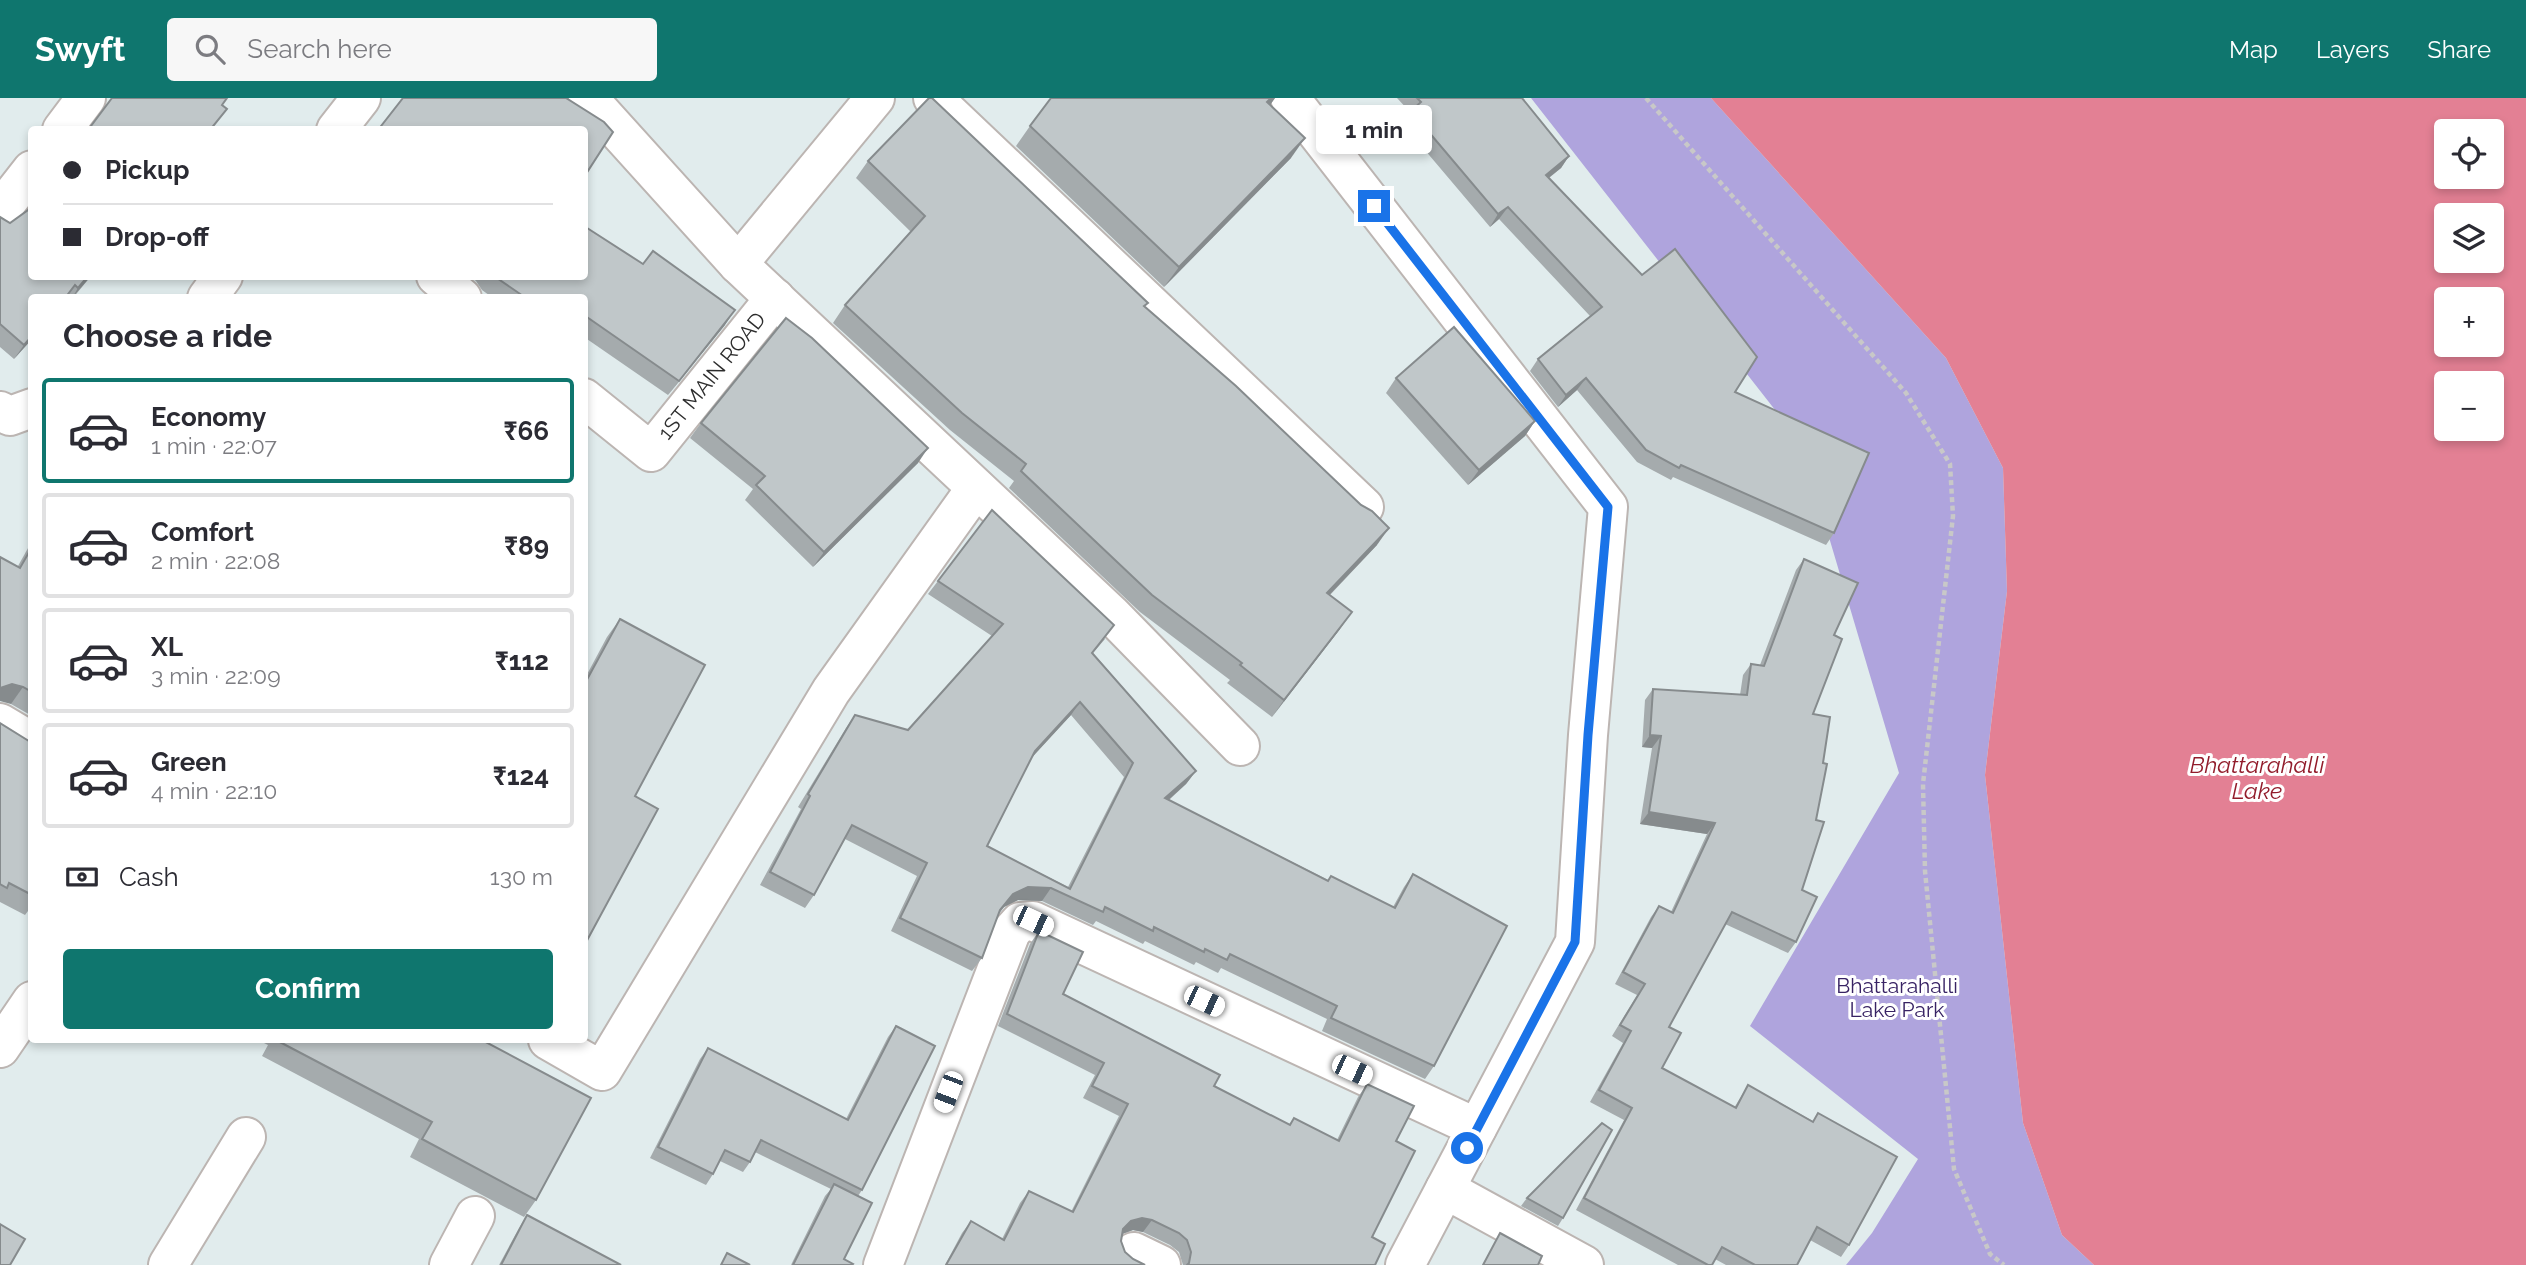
<!DOCTYPE html>
<html lang="en">
<head>
<meta charset="utf-8">
<style>
	body { margin:0; font-family:Raleway,sans-serif; background:#f7f7f7; color:#2b2b33; height:100vh; display:flex; flex-direction:column; font-size:26px; white-space:nowrap }
	* { box-sizing:border-box; margin:0 }
	p { font-size:23px; color:#7c7c81 }
	.icon { flex:none; width:38px; height:38px; fill:none; stroke:currentColor; stroke-width:2; stroke-linecap:round; stroke-linejoin:round }
	.map { position:relative; flex:1; overflow:hidden }
	.panel { position:absolute; left:28px; top:196px; width:560px; height:749px; display:flex; flex-direction:column; background:#fff; border-radius:7px; box-shadow:0 4px 10px #0003 }
	.panel>* { flex:none }
	.guide { position:absolute; left:28px; top:28px; width:560px; height:154px; border-radius:7px; box-shadow:0 4px 10px #0003; display:grid; align-content:center; height:154px; padding:0 35px; background:#fff }
	.fabs { position:absolute; left:2434px; top:21px; display:grid; gap:14px }
	.fabs a { display:grid; place-items:center; width:70px; height:70px; border-radius:7px; background:#fff; box-shadow:0 4px 10px #0003; font-size:35px }
	.end { position:absolute; width:32px; height:32px; margin:-16px; border:9px solid #1a73e8; background:#fff; box-shadow:0 0 0 4px #fff }
	.from { border-radius:50% }
	.bubble { position:absolute; height:49px; border-radius:7px; background:#fff; box-shadow:0 4px 10px #0003; font-size:23px; font-weight:700; line-height:49px; text-align:center }
	.car { position:absolute; width:21px; height:42px; margin:-21px -10px; border-radius:9px; box-shadow:0 0 5px 2px #0007; background:linear-gradient(#fff 24%,#345 0 40%,#fff 0 76%,#345 0 86%,#fff 0) }
	.guide b { display:flex; align-items:center; gap:24px; height:66px; font-size:26px }
	.guide b+b { border-top:2px solid #e1e1e2 }
	.guide i { width:18px; height:18px; background:#2b2b33 }
	ul { padding:0; list-style:none }
	li { display:flex; align-items:center; gap:21px; height:105px; margin:0 14px 10px; padding:0 21px; border:4px solid #e1e1e2; border-radius:7px }
	li div { flex:1 }
	li b { display:block; font-size:26px }
	li em { font-style:normal; font-weight:700 }
	li.current { border-color:#0f766e }
	li>.icon { width:63px; height:63px; stroke-width:1.5 }
	h2 { padding:0 35px; font-size:32px; line-height:84px }
	.pay { display:flex; align-items:center; gap:18px; height:77px; padding:0 35px; font-size:26px }
	.pay p { margin-inline-start:auto }
	.cta { display:flex; gap:14px; margin-top:auto; padding:14px 35px }
	.cta a { flex:1; height:80px; border-radius:7px; background:#0f766e; color:#fff; font-size:28px; font-weight:700; line-height:80px; text-align:center }
	header { display:flex; align-items:center; gap:42px; box-sizing:border-box; height:98px; padding:0 35px; background:#0f766e; color:#fff }
	header strong { font-size:33px }
	nav { display:flex; gap:38px; margin-inline-start:auto; font-size:24px }
	.search { width:490px; height:63px; background:#f7f7f7; display:flex; align-items:center; gap:18px; box-sizing:border-box; padding:0 24px; border-radius:7px; color:#7c7c81; font-size:26px }
	.map>svg:first-child { display:block }
	.green { fill:#afa4dd }
	.water { fill:#e38094; fill-rule:evenodd }
	.lines { fill:none; stroke-linecap:round; stroke-linejoin:round }
	.minor-casing { stroke:#bcb5b2; stroke-width:42 }
	.tertiary-casing { stroke:#bcb5b2; stroke-width:42 }
	.path { stroke:#c8c8c8; stroke-width:4.5; stroke-dasharray:5 3.5; stroke-linecap:butt }
	.minor { stroke:#fff; stroke-width:38 }
	.tertiary { stroke:#fff; stroke-width:38 }
	.wall { fill:#a5abad; fill-rule:evenodd }
	.shaded-wall { fill:#868b8d }
	.building { fill:#c0c7c9; stroke:#868b8d; stroke-width:2; fill-rule:evenodd }
	.route { stroke:#1a73e8; stroke-width:9 }
	.labels { text-anchor:middle; stroke-width:6; stroke-linejoin:round; paint-order:stroke }
	.street-label { font-size:21px; fill:#2d2d2d; stroke:#fff }
	.park-label { font-size:21px; fill:#382364; stroke:#fff }
	.water-label { font-size:23px; font-style:italic; fill:#921c2b; stroke:#fff }
</style>
</head>
<body>
<header>
<strong>Swyft</strong>
<div class="search"><svg class="icon" aria-label="search" viewBox="0 0 24 24"><circle cx="10" cy="10" r="6"/><path d="M15 15l6 6"/></svg>Search here</div>
<nav><a>Map</a><a>Layers</a><a>Share</a></nav>
</header>
<div class="map">
<svg width="2526" height="1167" viewBox="0 0 2526 1167">
	<rect width="100%" height="100%" fill="#e1eced"/>
	<polygon class="green" points="1531,0 1711,0 1946,260 2003,370 2007,493 1985,677 2023,1025 2062,1137 2094,1167 1846,1167 1872,1135 1918,1061 1750,928 1899,675 1801,345"/>
	<path class="water" d="M1711,0h815v1167h-432l-32,-30 -39,-112 -38,-348 22,-184 -4,-123 -57,-110zM2446,33h46v46h-46zM2446,117h46v46h-46zM2446,201h46v46h-46zM2446,285h46v46h-46z"/>
	<g class="lines">
		<g class="minor-casing">
			<g id="minor">
				<polyline points="588,0 738,166 1111,516 1240,648"/>
				<polyline points="933,0 1364,409"/>
				<polyline points="1290,0 1608,409 1588,637 1575,844 1405,1167"/>
				<polyline points="62,32 86,0"/>
				<polyline points="0,113 32,72"/>
				<polyline points="738,166 875,0"/>
				<polyline points="436,178 462,200"/>
				<polyline points="584,300 651,354 775,200"/>
				<polyline points="0,625 32,644"/>
				<polyline points="548,942 602,973 831,593 976,390"/>
				<polyline points="0,950 32,903"/>
				<polyline points="1445,1091 1584,1167"/>
				<polyline points="1134,1154 1161,1167"/>
				<polyline points="168,1167 246,1039"/>
				<polyline points="449,1167 475,1118"/>
				<polyline points="883,1167 1011,834 1020,824 1033,823 1477,1030"/>
			</g>
		</g>
		<g class="tertiary-casing">
			<g id="tertiary">
				<polyline points="336,32 361,0"/>
				<polyline points="207,200 223,178"/>
				<polyline points="0,313 10,318 32,310"/>
			</g>
		</g>
		<polyline class="path" points="1646,0 1906,295 1950,366 1953,418 1923,686 1925,773 1954,1071 1990,1156 2004,1167"/>
		<use href="#minor" class="minor"/>
		<use href="#tertiary" class="tertiary"/>
	</g>
	<g class="wall">
		<polygon points="1275,0 1270,7 1291,60 1164,189 1016,48 1030,28"/>
		<polygon points="1397,0 1522,0 1569,58 1561,70 1549,80 1735,294 1834,435 1826,447 1673,379 1671,382 1637,364 1577,292 1558,309 1530,273 1538,261 1590,218 1499,121 1490,129 1402,25 1410,14"/>
		<polygon points="868,63 1148,205 1145,209 1377,447 1330,497 1340,531 1272,619 1227,585 1230,582 1140,514 1009,390 1014,383 950,332 833,225 845,207 911,134 856,80"/>
		<polygon points="28,112 91,178 73,200 32,200 32,241 14,261 0,249 0,119 10,125"/>
		<polygon points="470,178 584,178 725,227 668,297 584,239 584,200 493,200 482,192 476,183"/>
		<polygon points="1396,280 1535,323 1525,338 1468,387 1386,295"/>
		<polygon points="701,325 918,365 813,469 745,402 753,391 690,340"/>
		<polygon points="32,443 32,618 11,606 18,468"/>
		<polygon points="1804,461 1834,537 1813,616 1802,792 1796,844 1788,855 1725,826 1669,929 1662,970 1734,1010 1748,987 1813,1023 1818,1015 1849,1147 1841,1159 1810,1142 1797,1167 1726,1167 1715,1161 1712,1167 1678,1167 1576,1112 1624,1022 1590,1004 1623,945 1612,938 1637,897 1615,886 1651,819 1659,808 1671,814 1707,736 1640,726 1652,650 1642,649 1645,602 1653,591 1740,597 1743,577 1751,566 1760,567 1796,472"/>
		<path d="M938,483l167,58 -12,14 103,118 -10,13 -17,16 159,80 3,-4 62,31 11,-20 9,-13 21,192 -9,13 -103,-48 5,-12 -106,-51 -3,5 -22,-11 -2,3 -49,-24 -2,3 -47,-23 -3,4 -51,-24 -24,-1 -14,7 -5,6 -17,45 -10,13 -81,-40 26,-55 -72,-37 -31,56 -9,13 -45,-23 41,-76 -3,-2 48,-79 9,-13 53,15 84,-94 -64,-42zM1071,617l53,62 -56,110 -81,-41 44,-88z"/>
		<polygon points="620,521 635,698 584,848 584,582 607,539"/>
		<polygon points="0,625 32,645 32,815 28,813 25,817 0,804"/>
		<polygon points="1039,833 1063,896 1214,988 1289,1027 1294,1020 1337,1042 1358,999 1367,986 1396,1043 1372,1139 1375,1167 1183,1167 1179,1154 1170,1147 1143,1134 1133,1132 1122,1136 1121,1143 1125,1154 1133,1161 1145,1167 945,1167 962,1135 971,1123 1002,1141 1020,1105 1029,1093 1071,1114 1119,1018 1083,1000 1095,977 998,928 1030,846"/>
		<polygon points="896,928 862,1092 858,1098 844,1161 852,1167 791,1167 825,1098 831,1091 755,1054 750,1064 743,1074 720,1063 713,1076 706,1087 650,1060 700,961 708,950 846,1021 888,939"/>
		<polygon points="258,942 482,942 536,1102 524,1119 410,1059 419,1041 262,958 268,947"/>
		<polygon points="1527,1100 1563,1120 1558,1128 1521,1108"/>
		<polygon points="527,1117 621,1167 499,1167 519,1130"/>
	</g>
	<g class="shaded-wall">
		<polygon points="1271,0 1275,0 1270,7 1267,4"/>
		<polygon points="1305,40 1291,60 1164,189 1179,169"/>
		<polygon points="1569,58 1561,70 1537,89 1546,77"/>
		<polygon points="1508,109 1499,121 1490,129 1498,116"/>
		<polygon points="88,178 91,178 72,200 78,190"/>
		<polygon points="735,212 725,227 668,297 679,283"/>
		<polygon points="32,238 32,241 14,261 24,247"/>
		<polygon points="1586,280 1577,292 1558,309 1566,297"/>
		<polygon points="1535,323 1525,338 1468,387 1479,372"/>
		<polygon points="928,350 918,365 813,469 824,454"/>
		<polygon points="1389,430 1377,447 1315,512 1327,495"/>
		<polygon points="1352,514 1340,531 1272,619 1284,602"/>
		<polygon points="12,586 23,589 11,606 0,603 0,590"/>
		<polygon points="1080,604 1071,617 1026,666 1035,653"/>
		<polygon points="1650,637 1661,638 1652,650 1642,649"/>
		<polygon points="1196,673 1186,686 1156,713 1165,700"/>
		<polygon points="1649,714 1715,725 1707,736 1640,726"/>
		<polygon points="1028,789 1051,790 1042,803 1018,802 1004,809 991,826 1013,796"/>
		<polygon points="1142,1120 1152,1122 1143,1134 1133,1132 1122,1136 1123,1131 1131,1123"/>
	</g>
	<g class="building">
		<polygon points="112,0 227,0 222,7 227,11 210,32 88,32"/>
		<polygon points="403,0 566,0 604,24 613,34 584,79 584,32 378,32"/>
		<polygon points="929,0 932,0 1148,205 1144,208 1236,288 1361,407 1372,413 1389,430 1327,495 1352,514 1284,602 1240,567 1242,565 1152,497 1021,373 1026,366 962,315 845,207 925,118 868,63"/>
		<polygon points="1051,0 1271,0 1267,4 1305,40 1179,169 1030,28"/>
		<polygon points="1417,0 1522,0 1569,58 1546,77 1642,177 1675,151 1757,259 1735,294 1869,355 1834,435 1681,367 1679,370 1646,352 1586,280 1566,297 1538,261 1602,209 1508,109 1498,116 1411,13 1421,4"/>
		<polygon points="32,106 32,178 88,178 78,190 75,187 65,200 32,200 32,238 24,247 0,226 0,119 10,125 28,112"/>
		<polygon points="584,128 643,166 653,153 735,212 679,283 584,217 584,200 526,200 494,178 584,178"/>
		<polygon points="786,220 812,240 928,350 824,454 756,387 765,378 701,325"/>
		<polygon points="1454,229 1535,323 1479,372 1396,280"/>
		<path d="M992,412l122,115 -22,28 104,118 -31,27 163,83 3,-5 64,32 18,-34 94,52 -73,140 -103,-48 6,-12 -107,-52 -3,6 -22,-11 -1,3 -50,-25 -1,4 -48,-24 -2,5 -52,-24 -23,-1 -15,7 -13,16 -18,48 -82,-40 27,-55 -75,-38 -38,70 -44,-23 40,-76 -2,-2 47,-79 53,15 95,-106 -65,-43zM1080,604l53,61 -63,126 -83,-43 48,-95z"/>
		<polygon points="32,449 32,594 23,589 12,586 0,590 0,459 20,470"/>
		<polygon points="1804,461 1858,485 1834,537 1842,541 1813,616 1830,619 1823,665 1827,666 1816,722 1824,724 1802,792 1817,799 1796,844 1732,814 1669,929 1681,935 1662,970 1736,1010 1748,987 1813,1024 1818,1015 1897,1059 1849,1147 1817,1129 1797,1167 1755,1167 1722,1149 1712,1167 1708,1167 1584,1100 1632,1010 1599,992 1631,933 1620,927 1645,886 1623,874 1659,808 1673,815 1715,725 1649,714 1661,638 1650,637 1653,591 1747,597 1751,566 1764,568"/>
		<polygon points="620,521 705,567 635,698 658,711 584,848 584,587"/>
		<polygon points="0,625 32,645 32,797 9,785 7,790 0,786"/>
		<polygon points="1039,833 1083,854 1063,896 1220,977 1214,988 1290,1027 1294,1020 1339,1043 1367,986 1414,1008 1396,1043 1415,1053 1372,1139 1385,1146 1375,1167 1187,1167 1189,1165 1191,1154 1187,1142 1179,1135 1152,1122 1142,1120 1131,1123 1123,1131 1121,1143 1125,1154 1133,1161 1145,1167 946,1167 971,1123 1004,1142 1029,1093 1073,1114 1128,1006 1092,988 1104,965 1007,916"/>
		<polygon points="896,928 935,948 862,1092 761,1042 750,1064 725,1052 713,1076 658,1049 708,950 848,1022"/>
		<polygon points="276,942 482,942 591,1000 536,1102 422,1041 432,1024"/>
		<polygon points="1602,1025 1612,1032 1563,1120 1527,1100"/>
		<polygon points="834,1086 872,1105 844,1161 853,1166 852,1167 793,1167"/>
		<polygon points="527,1117 621,1167 501,1167"/>
		<polygon points="0,1126 25,1141 10,1167 0,1167"/>
		<polygon points="1500,1135 1542,1158 1538,1167 1483,1167"/>
		<polygon points="727,1155 750,1167 721,1167"/>
	</g>
	<g class="lines">
		<polyline class="route" points="1374,108 1608,409 1588,637 1575,844 1467,1050"/>
	</g>
	<g class="labels">
		<g class="street-label">
			<text transform="translate(712 278) rotate(-51)" y="7">1ST MAIN ROAD</text>
		</g>
		<g class="park-label">
			<text x="1897" y="895">Bhattarahalli<tspan x="1897" dy="24">Lake Park</tspan></text>
		</g>
		<g class="water-label">
			<text x="2257" y="675">Bhattarahalli<tspan x="2257" dy="26">Lake</tspan></text>
		</g>
	</g>
</svg>
<div class="fabs">
<a><svg class="icon" aria-label="locate" viewBox="0 0 24 24"><circle cx="12" cy="12" r="6"/><path d="M12 2v4M12 18v4M2 12h4M18 12h4"/></svg></a>
<a><svg class="icon" aria-label="layers" viewBox="0 0 24 24"><path d="M12 4l9 5-9 5-9-5zM3 14l9 5 9-5"/></svg></a>
<a>+</a>
<a>−</a>
</div>
<i class="end from" style="left:1467px;top:1050px"></i>
<i class="end" style="left:1374px;top:108px"></i>
<div class="bubble" style="left:1316px;top:7px;width:116px">1 min</div>
<i class="car" style="left:1033px;top:823px;rotate:115deg"></i>
<i class="car" style="left:1204px;top:903px;rotate:115deg"></i>
<i class="car" style="left:1352px;top:972px;rotate:115deg"></i>
<i class="car" style="left:948px;top:994px;rotate:201deg"></i>
<div class="guide">
<b><i class="from"></i>Pickup</b>
<b><i></i>Drop-off</b>
</div>
<section class="panel">
<h2>Choose a ride</h2>
<ul>
<li class="current"><svg class="icon" aria-label="car" viewBox="0 0 24 24"><path d="M5 17H2v-5l4-1 3-4h7l3 4 3 1v5h-3M9 17h6M6 11h13"/><circle cx="7" cy="17" r="2"/><circle cx="17" cy="17" r="2"/></svg><div><b>Economy</b><p>1 min · 22:07</p></div><em>₹66</em></li>
<li><svg class="icon" aria-label="car" viewBox="0 0 24 24"><path d="M5 17H2v-5l4-1 3-4h7l3 4 3 1v5h-3M9 17h6M6 11h13"/><circle cx="7" cy="17" r="2"/><circle cx="17" cy="17" r="2"/></svg><div><b>Comfort</b><p>2 min · 22:08</p></div><em>₹89</em></li>
<li><svg class="icon" aria-label="car" viewBox="0 0 24 24"><path d="M5 17H2v-5l4-1 3-4h7l3 4 3 1v5h-3M9 17h6M6 11h13"/><circle cx="7" cy="17" r="2"/><circle cx="17" cy="17" r="2"/></svg><div><b>XL</b><p>3 min · 22:09</p></div><em>₹112</em></li>
<li><svg class="icon" aria-label="car" viewBox="0 0 24 24"><path d="M5 17H2v-5l4-1 3-4h7l3 4 3 1v5h-3M9 17h6M6 11h13"/><circle cx="7" cy="17" r="2"/><circle cx="17" cy="17" r="2"/></svg><div><b>Green</b><p>4 min · 22:10</p></div><em>₹124</em></li>
</ul>
<div class="pay"><svg class="icon" aria-label="cash" viewBox="0 0 24 24"><path d="M3 7h18v10H3z"/><circle cx="12" cy="12" r="2"/></svg>Cash<p>130 m</p></div>
<div class="cta"><a>Confirm</a></div>
</section>
</div>
</body>
</html>
